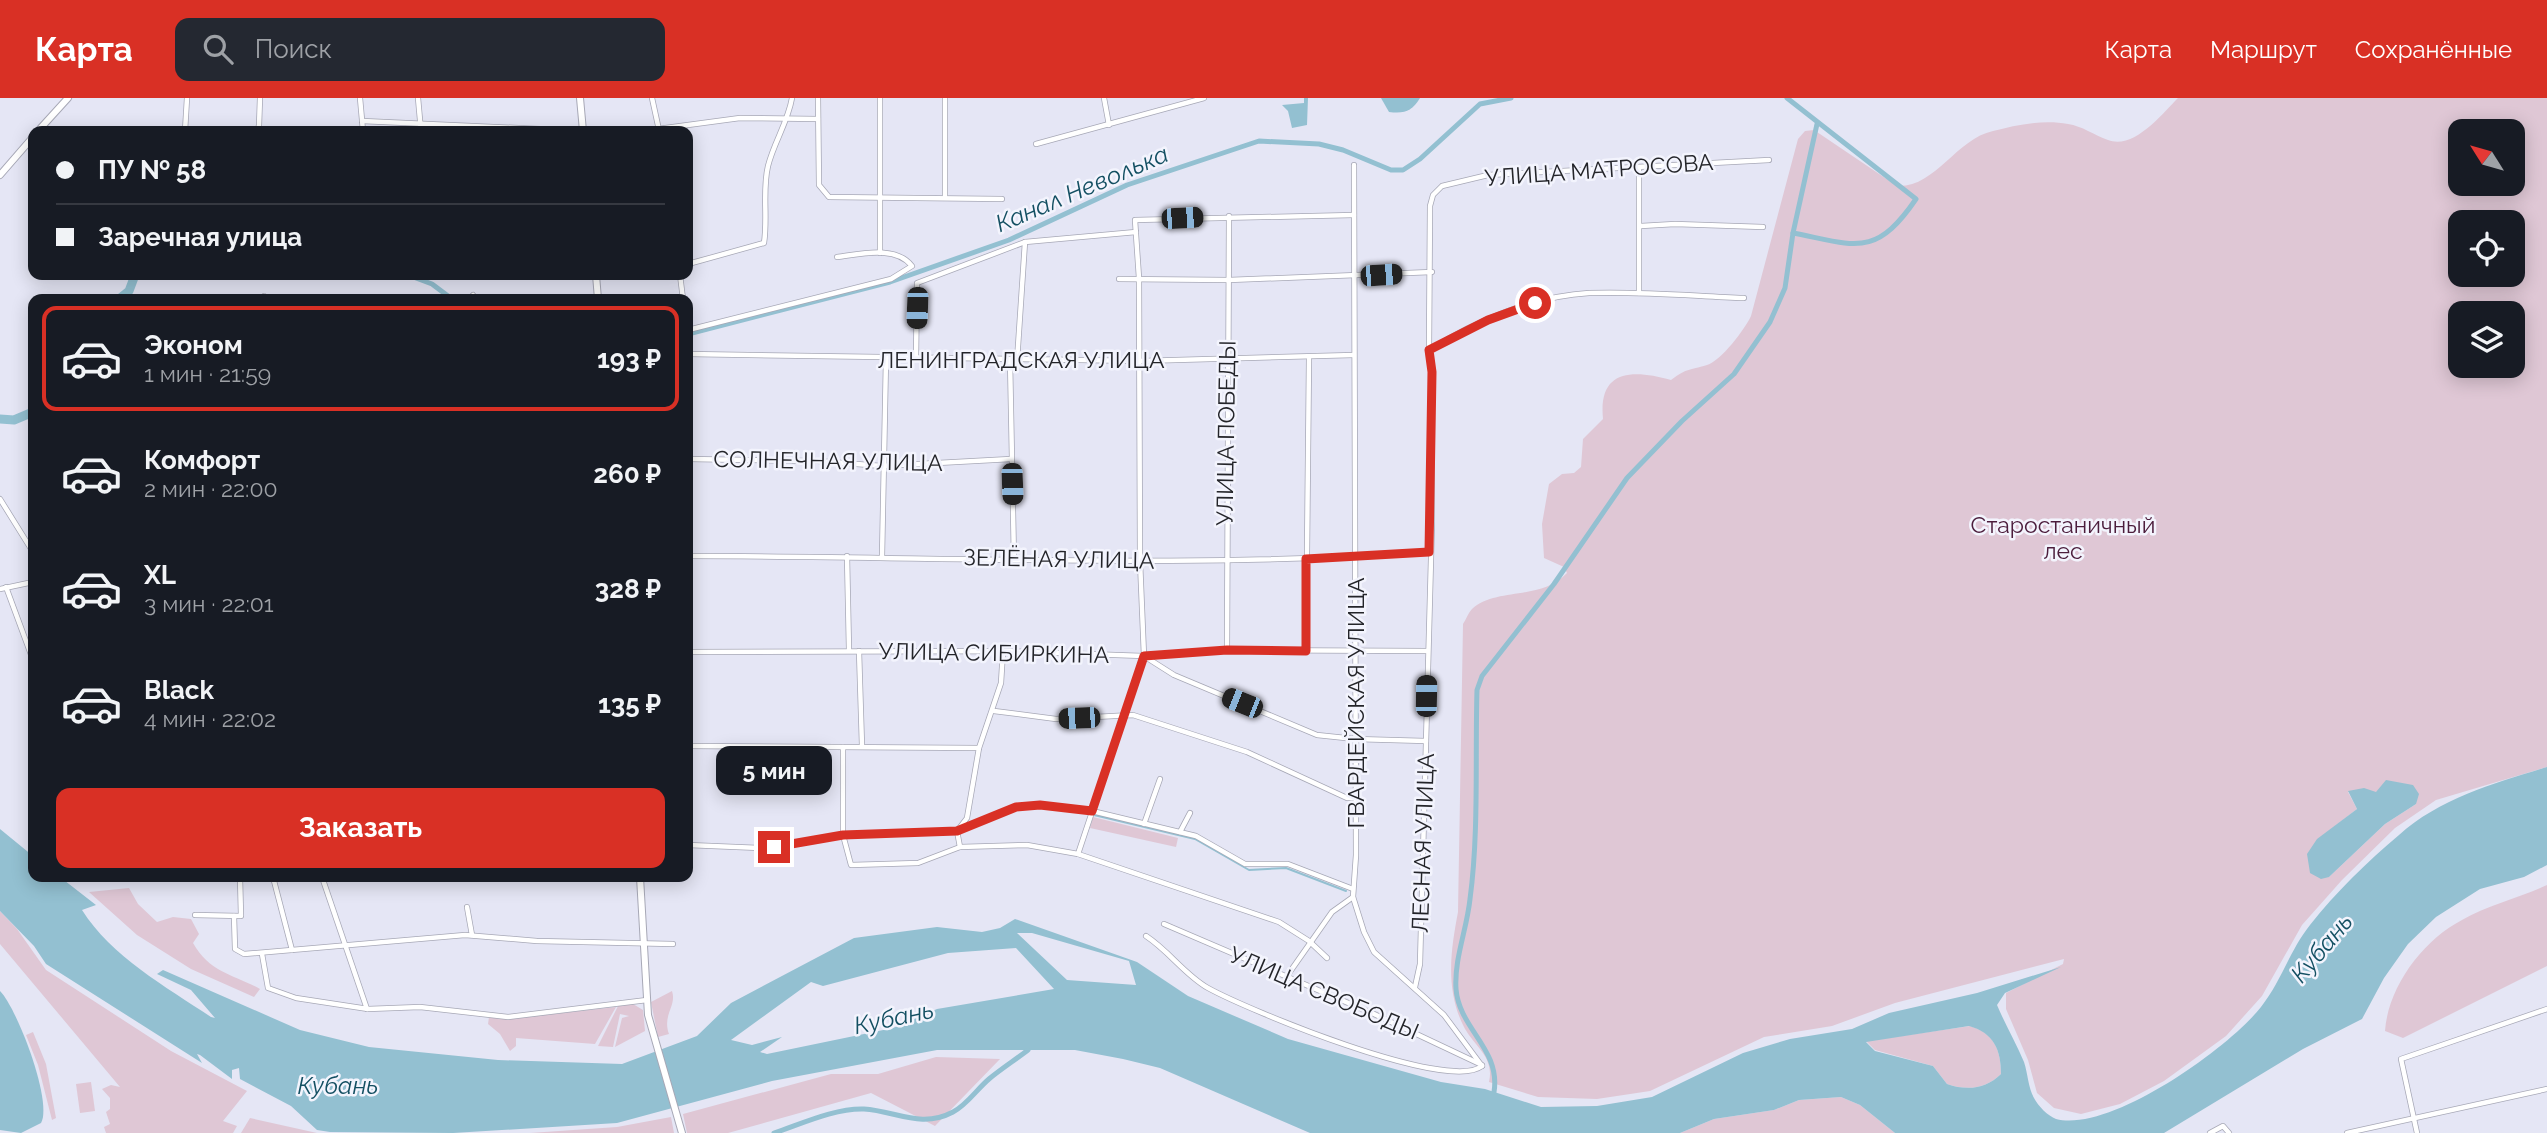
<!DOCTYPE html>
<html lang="ru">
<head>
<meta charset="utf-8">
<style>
	body { margin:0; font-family:Raleway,sans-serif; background:#242831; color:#f1f3f6; height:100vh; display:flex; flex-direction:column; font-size:26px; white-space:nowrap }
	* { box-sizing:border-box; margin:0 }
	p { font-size:23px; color:#9ea1a6 }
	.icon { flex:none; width:38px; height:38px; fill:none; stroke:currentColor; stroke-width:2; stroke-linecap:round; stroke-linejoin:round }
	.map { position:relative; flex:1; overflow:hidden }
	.details { position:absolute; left:28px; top:196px; width:665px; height:588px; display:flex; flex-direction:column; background:#171b24; border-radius:14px; box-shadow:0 4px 18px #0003 }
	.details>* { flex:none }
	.guide { position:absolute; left:28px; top:28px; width:665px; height:154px; border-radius:14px; box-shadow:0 4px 18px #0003; display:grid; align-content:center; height:154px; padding:0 28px; background:#171b24 }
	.needle { width:46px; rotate:307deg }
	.controls { position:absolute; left:2448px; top:21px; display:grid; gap:14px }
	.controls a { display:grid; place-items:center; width:77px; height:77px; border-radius:14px; background:#171b24; box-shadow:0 4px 18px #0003; font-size:35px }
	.end { position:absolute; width:32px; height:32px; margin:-16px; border:9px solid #d93025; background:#fff; box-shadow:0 0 0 4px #fff }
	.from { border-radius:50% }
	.bubble { position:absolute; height:49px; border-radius:14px; background:#171b24; box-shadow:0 4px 18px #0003; font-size:23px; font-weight:700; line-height:49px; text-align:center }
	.car { position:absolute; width:21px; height:42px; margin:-21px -10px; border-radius:9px; box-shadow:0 0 5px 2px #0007; background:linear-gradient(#222 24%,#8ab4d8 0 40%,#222 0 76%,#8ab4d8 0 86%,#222 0) }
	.guide b { display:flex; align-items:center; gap:24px; height:66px; font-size:26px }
	.guide b+b { border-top:2px solid #363941 }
	.guide i { width:18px; height:18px; background:#f1f3f6 }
	ul { padding:12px 0 0; list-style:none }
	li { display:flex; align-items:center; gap:21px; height:105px; margin:0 14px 10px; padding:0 14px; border:4px solid transparent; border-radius:14px }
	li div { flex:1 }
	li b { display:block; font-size:26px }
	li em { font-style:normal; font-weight:700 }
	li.current { border-color:#d93025 }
	li>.icon { width:63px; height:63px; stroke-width:1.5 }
	.button { display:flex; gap:14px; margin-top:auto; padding:14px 28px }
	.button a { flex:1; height:80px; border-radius:14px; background:#d93025; color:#fff; font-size:28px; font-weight:700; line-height:80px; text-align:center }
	header { display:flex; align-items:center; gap:42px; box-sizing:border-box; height:98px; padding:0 35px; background:#d93025; color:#fff }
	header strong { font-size:33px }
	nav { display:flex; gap:38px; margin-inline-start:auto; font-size:24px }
	.search { width:490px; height:63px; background:#242831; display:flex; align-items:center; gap:18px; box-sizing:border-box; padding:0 24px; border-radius:14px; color:#9ea1a6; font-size:26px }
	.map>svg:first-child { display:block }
	.green { fill:#dfc7d5; fill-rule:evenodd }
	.water { fill:#93c0d1; fill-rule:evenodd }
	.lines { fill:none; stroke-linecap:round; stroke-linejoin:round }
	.stream { stroke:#93c0d1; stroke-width:2 }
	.canal { stroke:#93c0d1; stroke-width:5 }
	.river { stroke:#93c0d1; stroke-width:9 }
	.minor-casing { stroke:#a7a8b6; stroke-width:6 }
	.secondary-casing { stroke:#a7a8b6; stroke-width:8 }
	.minor { stroke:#fff; stroke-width:4.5 }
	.secondary { stroke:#fff; stroke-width:6 }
	.route { stroke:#d93025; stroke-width:9 }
	.labels { text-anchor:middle; stroke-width:5; stroke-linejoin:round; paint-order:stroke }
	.street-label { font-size:23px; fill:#24252a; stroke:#f3f4fd }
	.park-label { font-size:23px; fill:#4c1d3c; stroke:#f3f4fd }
	.water-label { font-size:24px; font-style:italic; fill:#134f62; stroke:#f3f4fd }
</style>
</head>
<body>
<header>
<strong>Карта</strong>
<div class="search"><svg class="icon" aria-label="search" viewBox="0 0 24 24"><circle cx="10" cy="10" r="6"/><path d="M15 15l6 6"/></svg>Поиск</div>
<nav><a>Карта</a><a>Маршрут</a><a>Сохранённые</a></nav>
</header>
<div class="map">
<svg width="2547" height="1035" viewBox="0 0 2547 1035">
	<rect width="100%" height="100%" fill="#e5e6f5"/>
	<g class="green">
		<path d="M2178,0h369v669l-111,33 -41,28 -53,52 -40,45 -40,71 -36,40 -62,45 -44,23 -39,10 -27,-6 -17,-15 -9,-33 -22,-51v-16l57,-29 1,-5 -169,44 -63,23 -68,11 -114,54 -53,8 -59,-2 -49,-15c6,-26 -16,-36 -26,-57 -18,-37 -12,-76 -5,-113l5,-288c3,-4 5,-11 9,-15 24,-22 69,-8 95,-36l-3,-6 -20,-9 -2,-34 7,-40 13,-10 12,-1 7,-6 2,-28 20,-20c-5,-51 31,-49 68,-39 18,-13 17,-9 36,-15 14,-4 38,-36 44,-49l47,-177 7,-8 9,-1 83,56c38,2 59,-47 96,-55 23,-6 51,-12 75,-7 14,2 26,11 40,16 26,10 54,-26 70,-42zM2460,33h53v53h-53zM2460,124h53v53h-53zM2460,215h53v53h-53zM2348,694h28l40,12 -31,20 -56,53 -12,-37 40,-31z"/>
		<polygon points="1093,719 1178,740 1176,749 1090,730"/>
		<path d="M2547,787v81l-144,72 -18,-7c3,-44 38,-91 77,-111 26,-15 57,-22 85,-35z"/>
		<path d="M129,790l9,16 19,18 16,-5 18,2 8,15 -6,9c17,30 40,31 67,46l-6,8 -63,-28 -54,-34 -48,-43z"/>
		<polygon points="0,813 17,831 46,872 171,953 247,993 223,1023 237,1028 233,1035 106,1035 104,1029 110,1026 106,1014 110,1011 110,1000 102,991 111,987 120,989 0,846"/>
		<path d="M672,893c5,15 -10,24 -3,43l-11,3 -7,-35z"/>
		<polygon points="633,906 643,912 645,933 615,949 622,920 629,918 620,916 613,949 598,948 618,908"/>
		<polygon points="616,909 595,946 516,940 516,948 510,953 500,936 488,926 489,919 507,921"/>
		<path d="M1970,928c24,7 31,24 31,48 -15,15 -34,17 -54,10l-14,-18 -58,-16 -9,-9z"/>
		<polygon points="33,934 46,966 56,1020 52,1022 38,967 26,937"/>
		<polygon points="936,959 1000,961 935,1028 871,995 728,1035 687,1035 683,1016 831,976 878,976"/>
		<polygon points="91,984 95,1013 80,1015 76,986"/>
		<polygon points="1841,999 1860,1007 1895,1035 1680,1035 1714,1021 1774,1012 1799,1002"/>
		<polygon points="671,1019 674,1035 530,1035 617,1029"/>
		<polygon points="250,1020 317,1035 241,1035"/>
	</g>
	<g class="water">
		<polygon points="1304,0 1308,0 1307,27 1292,30 1288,13 1282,7 1304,5"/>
		<path d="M1381,0h39c-8,13 -15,16 -31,14z"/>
		<path d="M2547,669v98l-23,12 -44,12 -44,28 -28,27 -24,34 -22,41 -59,30 -139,84h-269l-35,-28 -19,-8 -42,3 -25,10 -60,9 -34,14h-370l-150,-65 -37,-9 -48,-9h-138l-165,31 -155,42 -164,10 -123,-1 -13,-2 -26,-24 -51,-27 -1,-11 -7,2v9l-32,-24 -3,-1 5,9 -156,-99 -12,-18 -34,-35v-82l33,27v21h27l36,28 -14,5c29,46 84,77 129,107l4,1 -24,-28 -34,-16 6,-4 137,60 69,17 129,13 124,4 75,-28 34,-33 123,-65 83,-11 45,5 18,-4 15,-9 122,43 51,34 100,43 153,43 44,7 56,18 56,-1 55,-9 91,-44 47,-14 62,-10 37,-16 88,-20 84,-26 -56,26 -8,12c8,19 19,38 27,57 4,12 4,25 10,36 4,8 14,18 22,21 54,14 173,-71 205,-112 20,-25 29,-57 49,-82 26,-33 57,-63 89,-90 41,-37 97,-52 148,-68zM1017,835h15l97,28 7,24 -69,-5zM1016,850l38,41 -117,20 -44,19 -126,26 -7,-2 22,-15 -30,8 -21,-5 80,-58 12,4 125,-33zM1969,928c25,7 32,24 32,48 -15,15 -34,17 -54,10l-14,-18 -58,-15 -9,-9z"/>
		<polygon points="2386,682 2413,687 2419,696 2416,706 2385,726 2329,779 2321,781 2310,775 2307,756 2317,741 2357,711 2348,693 2364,690 2376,694"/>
		<path d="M0,893c17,17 53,111 41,132l-20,10 -21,-3z"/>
	</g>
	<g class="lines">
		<polyline class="stream" points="1094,717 1195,741 1249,772 1286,770 1346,793"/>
		<g class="canal">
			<path d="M1787,0l129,101c-41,60 -61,46 -123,34"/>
			<polyline points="408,177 432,186 452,201"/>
			<polyline points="688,236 890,184 1009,142 1127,87 1259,43 1319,46 1343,52 1391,72 1403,72 1420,61 1480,6 1511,0"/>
			<path d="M1494,994c7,-43 -35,-63 -38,-103 -2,-30 11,-60 14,-90 9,-66 5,-142 7,-209l5,-14 72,-92 73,-106 55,-57 52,-47 36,-52 15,-34 8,-55 24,-109"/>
			<path d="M774,1035c27,-9 61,-25 90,-24 32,2 57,20 89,3 14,-7 24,-23 36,-33 12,-10 26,-19 39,-29"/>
		</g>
		<g class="river">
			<polyline points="119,201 129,193 135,177"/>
			<polyline points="0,321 14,322 33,314"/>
		</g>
		<g class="minor-casing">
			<g id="minor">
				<polyline points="360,0 363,33"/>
				<polyline points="418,0 421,33"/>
				<polyline points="652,0 659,32"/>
				<polyline points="818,0 819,87 829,99 1002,101"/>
				<polyline points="880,0 880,155"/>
				<polyline points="945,0 945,99"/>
				<polyline points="1104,0 1109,27"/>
				<polyline points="362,23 583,33"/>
				<polyline points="658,31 740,20 818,21"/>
				<polyline points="185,33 187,0"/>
				<polyline points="256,33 259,28 260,0"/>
				<polyline points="1036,46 1204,0"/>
				<polyline points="1354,67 1356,757 1353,799 1364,834 1374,854 1444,917 1482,968"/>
				<polyline points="1639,69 1639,195"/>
				<polyline points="1641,128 1675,126 1763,129"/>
				<path d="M688,166l76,-21c4,-26 -2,-52 4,-77 6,-24 20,-44 24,-68"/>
				<polyline points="680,177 683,201"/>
				<polyline points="1119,181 1229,182 1432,174"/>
				<polyline points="473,197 476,201"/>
				<polyline points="263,201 264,198"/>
				<path d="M688,232l203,-51 21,-13c-16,-21 -51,-12 -75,-9"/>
				<path d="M1430,252c44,-29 105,-54 159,-57 52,-2 104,3 155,5"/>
				<polyline points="688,256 1141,263 1354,257"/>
				<polyline points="916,261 917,185 1025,144 1136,134"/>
				<polyline points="1010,262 1014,462"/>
				<polyline points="1017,263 1025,144"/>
				<polyline points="688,361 818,363 882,368 1011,361"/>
				<polyline points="0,401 33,454"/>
				<path d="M688,458c247,0 494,13 741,-4"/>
				<polyline points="847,458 849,552"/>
				<polyline points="882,459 886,261"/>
				<polyline points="6,489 33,562"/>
				<polyline points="0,491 33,484"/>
				<polyline points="1227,552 1229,118"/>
				<polyline points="859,553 862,648"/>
				<polyline points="1306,553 1309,261"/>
				<polyline points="688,554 1003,553 1144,558 1227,552 1427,553"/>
				<polyline points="1144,558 1174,577 1317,637 1355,641 1426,643"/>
				<polyline points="994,613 1056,621 1133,617 1247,654 1347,700 1356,700"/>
				<polyline points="688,648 979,650"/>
				<polyline points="843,649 843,737 851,767 918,765 960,749 1027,747 1078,756 1279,824 1309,843 1327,860"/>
				<polyline points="1144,726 1160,681"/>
				<polyline points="1180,734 1190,715"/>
				<polyline points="688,747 760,750 843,737 957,733 1016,710 1040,707 1092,713 1196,738 1245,766 1288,766 1353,791"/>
				<polyline points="960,749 957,733 967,720 979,650 1001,585 1003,553"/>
				<polyline points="1078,756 1144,558 1140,463 1139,180 1135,122 1354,117"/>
				<polyline points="273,779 292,852"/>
				<polyline points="322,779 367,911"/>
				<polyline points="467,809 472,837"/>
				<polyline points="195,817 241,818 240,779"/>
				<polyline points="234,818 235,851 244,856 465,837 537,843 673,846"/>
				<polyline points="1164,826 1374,916 1482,967"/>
				<path d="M1146,838c23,15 39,39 62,52 40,22 240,105 274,78"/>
				<polyline points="262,856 268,890 296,900 368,911 420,909 508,919 647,902"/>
				<polyline points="1287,878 1332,814 1353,799"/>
				<polyline points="1415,889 1420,866 1432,424 1432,274 1429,252 1430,108 1433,97 1442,88 1488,77 1769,62"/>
				<polyline points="2210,1035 2223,1028 2229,1035"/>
				<polyline points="2347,1035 2547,991"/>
				<polyline points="2417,1035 2401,961 2547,911"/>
			</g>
		</g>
		<g class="secondary-casing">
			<g id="secondary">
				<polyline points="580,0 583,33"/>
				<polyline points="38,33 68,0"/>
				<polyline points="0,77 33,39"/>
				<polyline points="596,177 598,201"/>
				<polyline points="640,779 648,917 682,1035"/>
			</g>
		</g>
		<use href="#minor" class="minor"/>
		<use href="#secondary" class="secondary"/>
	</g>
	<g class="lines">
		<polyline class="route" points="774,749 843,737 957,733 1016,709 1040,707 1092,713 1144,558 1227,552 1306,553 1306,461 1429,454 1432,274 1429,252 1488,222 1535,205"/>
	</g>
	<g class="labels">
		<g class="street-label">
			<text transform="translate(1599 72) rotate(-4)" y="8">УЛИЦА МАТРОСОВА</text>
			<text x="1021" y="270">ЛЕНИНГРАДСКАЯ УЛИЦА</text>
			<text transform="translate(1226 335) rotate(-89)" y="8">УЛИЦА ПОБЕДЫ</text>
			<text transform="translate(828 363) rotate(1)" y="8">СОЛНЕЧНАЯ УЛИЦА</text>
			<text transform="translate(1059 461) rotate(1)" y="8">ЗЕЛЁНАЯ УЛИЦА</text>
			<text transform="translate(994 555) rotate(1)" y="8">УЛИЦА СИБИРКИНА</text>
			<text transform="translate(1356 605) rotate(-90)" y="8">ГВАРДЕЙСКАЯ УЛИЦА</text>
			<text transform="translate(1423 745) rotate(-88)" y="8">ЛЕСНАЯ УЛИЦА</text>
			<text transform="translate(1324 895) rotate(23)" y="8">УЛИЦА СВОБОДЫ</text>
		</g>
		<g class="park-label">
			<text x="2063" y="435">Старостаничный<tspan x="2063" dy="26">лес</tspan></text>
		</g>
		<g class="water-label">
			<text transform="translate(1082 91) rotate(-23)" y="8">Канал Неволька</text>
			<text transform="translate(2322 850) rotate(-50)" y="8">Кубань</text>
			<text transform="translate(894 920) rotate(-12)" y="8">Кубань</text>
			<text x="338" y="996">Кубань</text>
		</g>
	</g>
</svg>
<div class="controls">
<a><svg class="needle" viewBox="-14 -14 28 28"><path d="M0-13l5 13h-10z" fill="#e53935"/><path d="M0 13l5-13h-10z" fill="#9ea1a6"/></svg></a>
<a><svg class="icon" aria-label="locate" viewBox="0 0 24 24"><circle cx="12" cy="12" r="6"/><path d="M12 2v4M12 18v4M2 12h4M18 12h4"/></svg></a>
<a><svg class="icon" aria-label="layers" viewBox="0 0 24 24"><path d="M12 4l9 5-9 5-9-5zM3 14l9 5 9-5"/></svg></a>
</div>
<i class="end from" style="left:1535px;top:205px"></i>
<i class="end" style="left:774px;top:749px"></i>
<div class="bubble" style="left:716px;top:648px;width:116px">5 мин</div>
<i class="car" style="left:1182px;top:120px;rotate:87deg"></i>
<i class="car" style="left:1381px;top:177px;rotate:86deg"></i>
<i class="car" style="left:917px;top:210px;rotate:182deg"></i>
<i class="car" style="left:1012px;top:386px;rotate:178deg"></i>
<i class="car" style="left:1426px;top:598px;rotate:1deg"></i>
<i class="car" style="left:1242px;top:605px;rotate:292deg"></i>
<i class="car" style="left:1079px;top:620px;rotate:268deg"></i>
<div class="guide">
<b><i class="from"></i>ПУ № 58</b>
<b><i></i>Заречная улица</b>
</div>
<section class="details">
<ul>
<li class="current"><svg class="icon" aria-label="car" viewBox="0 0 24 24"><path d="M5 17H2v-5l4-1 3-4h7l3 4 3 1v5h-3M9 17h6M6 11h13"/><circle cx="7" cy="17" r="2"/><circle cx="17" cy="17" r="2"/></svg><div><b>Эконом</b><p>1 мин · 21:59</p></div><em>193 ₽</em></li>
<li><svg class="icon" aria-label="car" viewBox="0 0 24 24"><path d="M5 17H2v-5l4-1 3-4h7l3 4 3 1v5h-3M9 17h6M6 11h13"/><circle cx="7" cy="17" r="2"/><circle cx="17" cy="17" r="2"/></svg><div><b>Комфорт</b><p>2 мин · 22:00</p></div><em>260 ₽</em></li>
<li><svg class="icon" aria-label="car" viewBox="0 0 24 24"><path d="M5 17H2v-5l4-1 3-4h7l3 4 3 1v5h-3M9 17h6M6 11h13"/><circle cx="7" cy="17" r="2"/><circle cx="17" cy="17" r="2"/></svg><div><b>XL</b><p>3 мин · 22:01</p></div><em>328 ₽</em></li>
<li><svg class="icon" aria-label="car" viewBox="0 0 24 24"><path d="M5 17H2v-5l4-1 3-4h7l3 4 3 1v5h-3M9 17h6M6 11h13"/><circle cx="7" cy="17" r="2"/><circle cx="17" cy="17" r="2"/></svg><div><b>Black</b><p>4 мин · 22:02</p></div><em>135 ₽</em></li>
</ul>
<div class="button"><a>Заказать</a></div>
</section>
</div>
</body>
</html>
